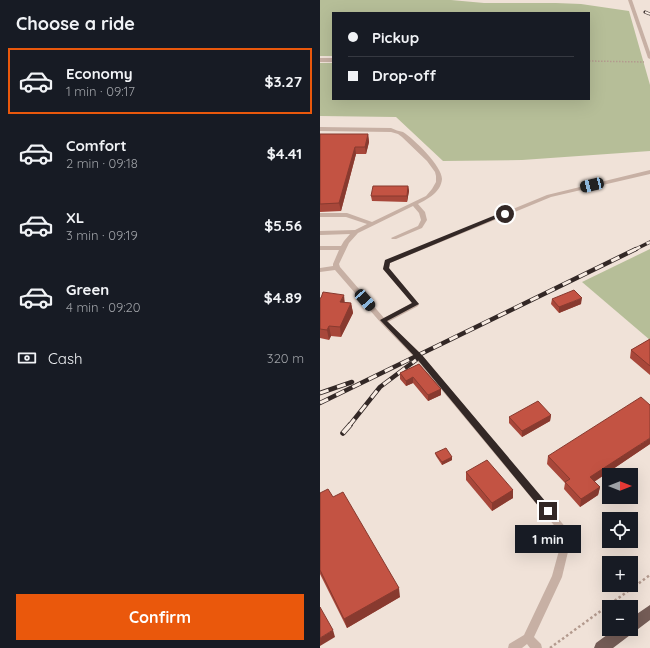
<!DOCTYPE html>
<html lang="en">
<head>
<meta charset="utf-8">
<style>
	body { margin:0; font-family:Quicksand,sans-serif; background:#242831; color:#f1f3f6; height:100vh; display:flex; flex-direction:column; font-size:15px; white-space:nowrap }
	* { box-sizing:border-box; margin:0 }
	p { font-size:13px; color:#9ea1a6 }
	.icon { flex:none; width:22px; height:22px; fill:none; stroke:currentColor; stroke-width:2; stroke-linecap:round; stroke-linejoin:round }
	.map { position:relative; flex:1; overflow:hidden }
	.sheet { display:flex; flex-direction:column; background:#171b24; width:320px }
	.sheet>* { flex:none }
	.top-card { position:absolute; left:12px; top:12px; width:258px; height:88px; border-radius:0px; box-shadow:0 4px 16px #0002; display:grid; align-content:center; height:88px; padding:0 16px; background:#171b24 }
	.needle { width:26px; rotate:90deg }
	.buttons { position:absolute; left:282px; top:468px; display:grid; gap:8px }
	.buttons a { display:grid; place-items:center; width:36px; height:36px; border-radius:0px; background:#171b24; box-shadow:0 4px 16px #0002; font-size:20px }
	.end { position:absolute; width:18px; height:18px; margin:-9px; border:5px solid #332826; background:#fff; box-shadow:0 0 0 2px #fff }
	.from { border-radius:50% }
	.bubble { position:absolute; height:28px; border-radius:0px; background:#171b24; box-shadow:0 4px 16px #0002; font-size:13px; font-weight:700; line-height:28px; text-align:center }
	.car { position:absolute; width:12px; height:24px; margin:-12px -6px; border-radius:5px; box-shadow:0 0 3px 1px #0007; background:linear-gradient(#222 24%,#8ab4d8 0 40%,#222 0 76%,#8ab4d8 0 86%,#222 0) }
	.top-card b { display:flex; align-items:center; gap:14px; height:38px; font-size:15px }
	.top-card b+b { border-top:1px solid #363941 }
	.top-card i { width:10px; height:10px; background:#f1f3f6 }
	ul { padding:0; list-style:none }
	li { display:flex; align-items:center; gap:12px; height:66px; margin:0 8px 6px; padding:0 8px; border:2px solid transparent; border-radius:0px }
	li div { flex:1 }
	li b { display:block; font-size:15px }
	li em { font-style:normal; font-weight:700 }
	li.on { border-color:#ea580c }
	li>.icon { width:36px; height:36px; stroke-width:1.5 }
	h2 { padding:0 16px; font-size:18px; line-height:48px }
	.pay { display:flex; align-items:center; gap:10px; height:44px; padding:0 16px; font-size:15px }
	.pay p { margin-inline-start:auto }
	.button { display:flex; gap:8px; margin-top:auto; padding:8px 16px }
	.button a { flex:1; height:46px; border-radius:0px; background:#ea580c; color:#fff; font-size:16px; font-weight:700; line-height:46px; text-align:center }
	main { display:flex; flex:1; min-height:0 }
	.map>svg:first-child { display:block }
	.green { fill:#b6be98 }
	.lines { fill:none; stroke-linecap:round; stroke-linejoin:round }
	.path-far1 { stroke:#b39a8e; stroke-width:1.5; stroke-dasharray:1.5 1.5; stroke-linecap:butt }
	.path { stroke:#b39a8e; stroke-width:2.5; stroke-dasharray:2.5 2.5; stroke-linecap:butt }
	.service { fill:#c7b0a4; fill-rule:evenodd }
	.minor { fill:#c7b0a4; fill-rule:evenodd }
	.primary { fill:#755d57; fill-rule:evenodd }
	.rail-far3-casing { stroke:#332826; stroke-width:3 }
	.rail-far2-casing { stroke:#332826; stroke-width:3.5 }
	.rail-far1-casing { stroke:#332826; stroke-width:4.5 }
	.rail-casing { stroke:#332826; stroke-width:5.5 }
	.rail-far3 { stroke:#f8ece3; stroke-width:2; stroke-dasharray:5.5; stroke-linecap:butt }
	.rail-far2 { stroke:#f8ece3; stroke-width:2.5; stroke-dasharray:7; stroke-linecap:butt }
	.rail-far1 { stroke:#f8ece3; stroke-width:3; stroke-dasharray:9; stroke-linecap:butt }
	.rail { stroke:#f8ece3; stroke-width:4; stroke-dasharray:12; stroke-linecap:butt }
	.wall { fill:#a8473a }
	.shaded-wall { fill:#883a2f }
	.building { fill:#c35343; stroke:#883a2f }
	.route { fill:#332826 }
</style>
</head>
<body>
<main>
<section class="sheet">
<h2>Choose a ride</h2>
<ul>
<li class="on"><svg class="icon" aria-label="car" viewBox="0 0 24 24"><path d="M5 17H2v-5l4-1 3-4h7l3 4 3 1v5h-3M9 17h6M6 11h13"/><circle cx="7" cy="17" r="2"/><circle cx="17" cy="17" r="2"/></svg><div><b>Economy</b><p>1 min · 09:17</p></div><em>$3.27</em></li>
<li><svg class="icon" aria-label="car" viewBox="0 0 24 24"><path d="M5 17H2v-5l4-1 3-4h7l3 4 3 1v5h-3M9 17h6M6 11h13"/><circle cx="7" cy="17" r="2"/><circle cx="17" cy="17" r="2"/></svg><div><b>Comfort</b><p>2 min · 09:18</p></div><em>$4.41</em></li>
<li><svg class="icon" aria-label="car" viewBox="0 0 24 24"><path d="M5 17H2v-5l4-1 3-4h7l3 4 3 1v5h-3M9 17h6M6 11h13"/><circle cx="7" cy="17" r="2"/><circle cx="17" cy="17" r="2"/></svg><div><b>XL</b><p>3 min · 09:19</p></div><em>$5.56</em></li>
<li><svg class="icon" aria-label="car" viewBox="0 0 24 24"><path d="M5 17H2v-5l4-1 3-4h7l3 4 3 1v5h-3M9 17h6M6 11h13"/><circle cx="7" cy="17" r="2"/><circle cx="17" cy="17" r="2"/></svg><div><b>Green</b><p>4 min · 09:20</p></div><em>$4.89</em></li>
</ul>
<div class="pay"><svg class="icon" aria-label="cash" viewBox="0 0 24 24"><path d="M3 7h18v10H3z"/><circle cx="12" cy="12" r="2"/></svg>Cash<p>320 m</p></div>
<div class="button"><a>Confirm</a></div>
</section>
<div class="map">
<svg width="330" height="648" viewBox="0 0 330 648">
	<rect width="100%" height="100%" fill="#f0e2d8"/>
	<g class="green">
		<polygon points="0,0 131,0 164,3 236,3 261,4 309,11 330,85 330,151 202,160 123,161 76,117 0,116 0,63 13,63 13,99 269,99 269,13 13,13 13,56 0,56"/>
		<polygon points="330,249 330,340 262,282"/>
	</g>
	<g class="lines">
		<polyline class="path-far1" points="269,61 324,62"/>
		<polyline class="path" points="230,648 330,575"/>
		<g class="service">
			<polygon points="308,0 312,0 330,52 330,59 328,58"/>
			<path d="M0,127l71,1c4,2 8,3 12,4 11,7 39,34 39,47 -1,13 -14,20 -24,25l7,8 2,8 -5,8 -26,11h-4l-1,-1 27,-12 3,-6 -2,-7 -6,-7 -55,27 -9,10 -10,21 1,3 44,51 28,-15 -29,-34 2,-8 162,-66 103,-25v4l-99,23 -161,66 -1,6 30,35 -1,2 -30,16 34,33 150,180 -10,42 -28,60 7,7 1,4h-12l-3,-4 -5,4h-14l1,-4 15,-9 28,-59 11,-40 -147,-177 -35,-36 -46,-53 -15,2v-4l13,-2v-2l6,-14h-19v-4h21l3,-5 6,-7 -29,1h-1v-4l35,-1 12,-6 -21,-7h-26v-4h27l25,9 54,-26 6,-7 4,-7v-6l-1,-4 -8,-11 -25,-24 -4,-3 -7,-2 -71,-1z"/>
		</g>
		<rect class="minor" x="0" y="58" width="13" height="4"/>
		<polygon class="primary" points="330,605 330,620 293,648 274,648 276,643 295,629 311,629 311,618"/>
		<g class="rail-far3-casing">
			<polyline id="rail-far3" points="325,12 330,14"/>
		</g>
		<g class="rail-far2-casing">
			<polyline id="rail-far2" points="314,250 330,242"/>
		</g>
		<g class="rail-far1-casing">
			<g id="rail-far1">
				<polyline points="0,393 32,382"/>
				<polyline points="0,403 316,249"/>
				<polyline points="29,426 60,387 96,360"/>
			</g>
		</g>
		<g class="rail-casing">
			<polyline id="rail" points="23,433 30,425"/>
		</g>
		<use href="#rail-far3" class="rail-far3"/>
		<use href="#rail-far2" class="rail-far2"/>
		<use href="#rail-far1" class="rail-far1"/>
		<use href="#rail" class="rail"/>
	</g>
	<g class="wall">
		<polygon points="0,134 48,134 49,142 46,154 36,154 21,211 0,212"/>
		<polygon points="88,186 89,191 87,202 52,201 51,196"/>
		<polygon points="0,298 31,303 33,313 21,337 11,336 9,340 0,338"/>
		<polygon points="232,299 261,304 239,313 231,304"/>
		<polygon points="330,339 330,375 310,358 311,350"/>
		<polygon points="99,364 121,389 121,395 108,401 93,383 86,386 80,379 80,373"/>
		<polygon points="231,415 230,421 202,437 189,423 189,417"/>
		<polygon points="330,444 274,482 280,487 278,495 260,507 244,489 245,483 227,464 228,456"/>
		<polygon points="115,453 132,457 132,460 122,465 116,456"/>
		<polygon points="146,472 193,490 193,498 172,511 146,480"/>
		<polygon points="0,493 13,497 80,597 27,628 0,574"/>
	</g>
	<g class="shaded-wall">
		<polygon points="48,134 49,142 46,154 45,147"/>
		<polygon points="35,147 36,154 21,211 19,203"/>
		<polygon points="88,186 89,191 87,202 87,196"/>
		<polygon points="24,295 25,305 20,302"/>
		<polygon points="262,298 261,304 239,313 239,307"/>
		<polygon points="31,303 33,313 21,337 20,327"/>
		<polygon points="9,326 11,336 9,340 7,330"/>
		<polygon points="93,377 93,383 86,386 86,381"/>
		<polygon points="121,389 121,395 108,401 108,395"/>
		<polygon points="231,415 230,421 202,437 202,431"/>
		<polygon points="330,438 330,444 269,485 270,477"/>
		<polygon points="132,457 132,460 122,465 122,462"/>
		<polygon points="280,487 278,495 260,507 261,499"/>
		<polygon points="193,490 193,498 172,511 172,503"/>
		<polygon points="79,588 80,597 27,628 24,619"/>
		<polygon points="13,630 15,637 0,646 0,638"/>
	</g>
	<g class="building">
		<polygon points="0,134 48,134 45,147 35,147 19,203 0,204"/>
		<polygon points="53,186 88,186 87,196 51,196"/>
		<polygon points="254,290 262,298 239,307 232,299"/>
		<polygon points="3,292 24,295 20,302 31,303 20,327 9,326 7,330 0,329 0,298 1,298"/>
		<polygon points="330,339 330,366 311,350"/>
		<polygon points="99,364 121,389 108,395 93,377 86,381 80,373"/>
		<polygon points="321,397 330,405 330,438 270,477 280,487 261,499 245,482 250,479 228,456"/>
		<polygon points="218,401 231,415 202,431 189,417"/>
		<polygon points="126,448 132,457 122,462 115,453"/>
		<polygon points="167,460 193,490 172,503 146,472"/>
		<polygon points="8,489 13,497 23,492 79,588 24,619 0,570 0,493"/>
		<polygon points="0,607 13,630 0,638"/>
	</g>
	<polygon class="route" points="183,212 187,214 70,263 69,268 99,304 67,321 102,355 231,508 232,511 228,515 225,514 97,359 60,320 92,303 63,269 65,260"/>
</svg>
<div class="buttons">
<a><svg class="needle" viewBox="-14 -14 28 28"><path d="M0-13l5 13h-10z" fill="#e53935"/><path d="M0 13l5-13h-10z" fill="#9ea1a6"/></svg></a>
<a><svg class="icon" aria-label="locate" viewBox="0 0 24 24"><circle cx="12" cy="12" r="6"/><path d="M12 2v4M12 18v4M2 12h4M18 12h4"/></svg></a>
<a>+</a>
<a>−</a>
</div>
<i class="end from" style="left:185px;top:214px"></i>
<i class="end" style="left:228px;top:511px"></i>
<div class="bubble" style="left:195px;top:525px;width:66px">1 min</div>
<i class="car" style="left:272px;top:185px;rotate:257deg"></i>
<i class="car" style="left:45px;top:300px;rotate:139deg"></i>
<div class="top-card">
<b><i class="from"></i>Pickup</b>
<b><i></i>Drop-off</b>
</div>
</div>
</main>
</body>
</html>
